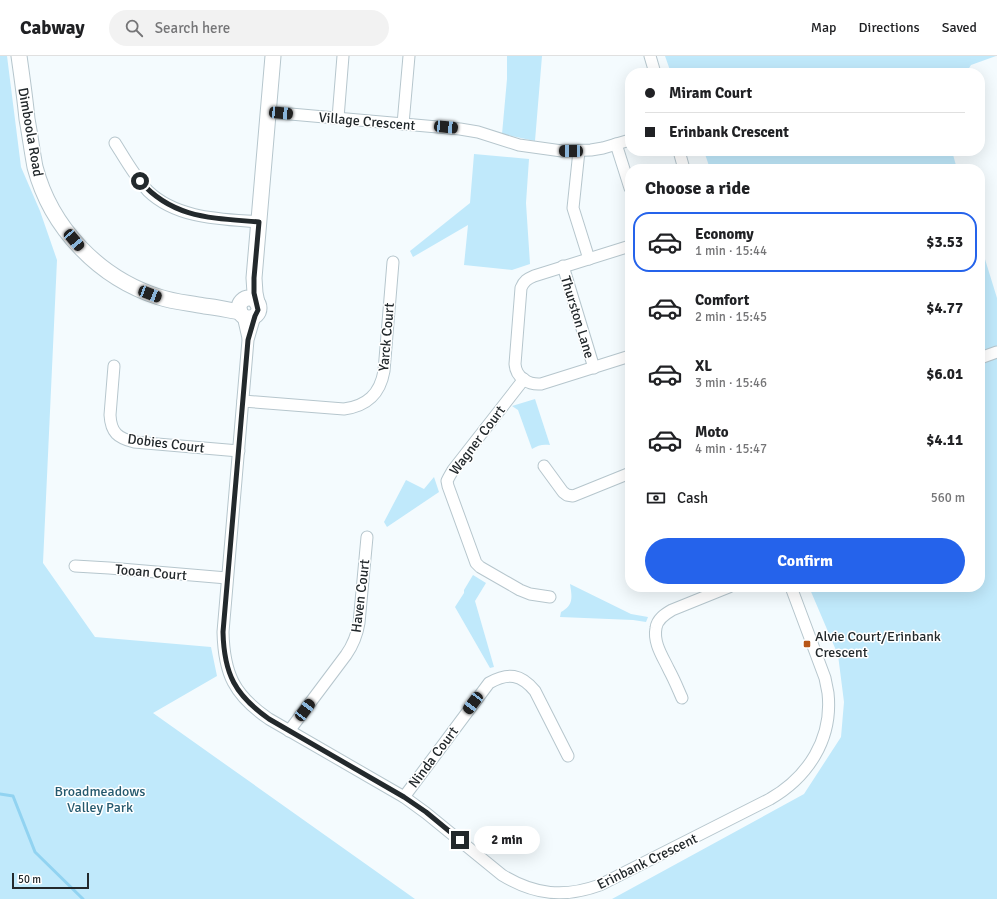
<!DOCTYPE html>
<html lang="en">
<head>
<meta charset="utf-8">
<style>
	body { margin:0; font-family:Signika,sans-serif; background:#f2f2f2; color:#202124; height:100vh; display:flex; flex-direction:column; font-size:15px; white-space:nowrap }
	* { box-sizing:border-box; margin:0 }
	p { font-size:13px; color:#757577 }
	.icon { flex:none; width:22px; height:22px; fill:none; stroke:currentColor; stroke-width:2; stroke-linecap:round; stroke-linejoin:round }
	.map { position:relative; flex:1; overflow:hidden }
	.panel { position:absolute; left:625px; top:108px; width:360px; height:428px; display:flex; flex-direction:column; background:#fff; border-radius:16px; box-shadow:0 4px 16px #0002 }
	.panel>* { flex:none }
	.banner { position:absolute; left:625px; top:12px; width:360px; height:88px; border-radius:16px; box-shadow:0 4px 16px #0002; display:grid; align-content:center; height:88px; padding:0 20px; background:#fff }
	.scale { position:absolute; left:12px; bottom:10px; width:77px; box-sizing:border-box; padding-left:4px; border:2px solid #23292c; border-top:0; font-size:11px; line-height:14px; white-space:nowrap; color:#23292c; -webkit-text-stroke:3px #fff; paint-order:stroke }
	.end { position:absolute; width:18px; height:18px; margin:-9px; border:5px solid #23292c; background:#fff; box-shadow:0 0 0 2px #fff }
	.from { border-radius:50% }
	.bubble { position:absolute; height:28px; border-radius:14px; background:#fff; box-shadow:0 4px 16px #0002; font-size:13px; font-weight:700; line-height:28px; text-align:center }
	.car { position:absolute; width:12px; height:24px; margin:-12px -6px; border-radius:5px; box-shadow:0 0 3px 1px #0007; background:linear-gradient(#222 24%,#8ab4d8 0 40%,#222 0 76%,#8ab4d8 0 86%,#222 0) }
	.banner b { display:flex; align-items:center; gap:14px; height:38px; font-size:15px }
	.banner b+b { border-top:1px solid #e0e0e0 }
	.banner i { width:10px; height:10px; background:#202124 }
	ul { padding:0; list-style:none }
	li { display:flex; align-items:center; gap:12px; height:60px; margin:0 8px 6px; padding:0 12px; border:2px solid transparent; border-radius:16px }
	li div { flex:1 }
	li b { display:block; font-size:15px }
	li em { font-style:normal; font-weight:700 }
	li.on { border-color:#2563eb }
	li>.icon { width:36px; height:36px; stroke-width:1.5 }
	h2 { padding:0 20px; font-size:18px; line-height:48px }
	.pay { display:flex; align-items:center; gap:10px; height:44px; padding:0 20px; font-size:15px }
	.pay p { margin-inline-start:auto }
	.button { display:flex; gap:8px; margin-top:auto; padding:8px 20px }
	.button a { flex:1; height:46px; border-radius:24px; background:#2563eb; color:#fff; font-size:16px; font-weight:700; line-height:46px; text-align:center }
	header { display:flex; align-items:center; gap:24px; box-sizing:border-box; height:56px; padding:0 20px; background:#fff; border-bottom:1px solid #e0e0e0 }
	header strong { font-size:19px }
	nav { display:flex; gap:22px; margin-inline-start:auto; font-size:14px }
	.search { width:280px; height:36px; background:#f2f2f2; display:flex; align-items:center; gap:10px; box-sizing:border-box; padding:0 14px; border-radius:22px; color:#757577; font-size:15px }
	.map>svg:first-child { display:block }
	.green { fill:#c0e9fb }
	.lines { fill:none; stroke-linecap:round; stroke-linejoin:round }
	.stream { stroke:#91d3f1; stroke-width:3 }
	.street-casing { stroke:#b6c6cd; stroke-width:13 }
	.secondary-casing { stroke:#b6c6cd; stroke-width:17 }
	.street { stroke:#fff; stroke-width:11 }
	.secondary { stroke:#fff; stroke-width:15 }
	.route { stroke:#23292c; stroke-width:5 }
	.poi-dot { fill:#b75617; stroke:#fff; stroke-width:1.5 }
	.labels { text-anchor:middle; stroke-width:3; stroke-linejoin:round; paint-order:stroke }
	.street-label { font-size:14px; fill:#23292c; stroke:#fff }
	.poi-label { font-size:14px; fill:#23292c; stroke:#fff; text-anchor:start }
	.park-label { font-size:14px; fill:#24596e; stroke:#fff }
</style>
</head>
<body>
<header>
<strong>Cabway</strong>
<div class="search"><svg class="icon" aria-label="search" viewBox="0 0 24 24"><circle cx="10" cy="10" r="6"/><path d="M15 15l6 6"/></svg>Search here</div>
<nav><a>Map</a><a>Directions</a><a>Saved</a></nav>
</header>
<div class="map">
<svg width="997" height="843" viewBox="0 0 997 843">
	<rect width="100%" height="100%" fill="#f4fbfe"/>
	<g class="green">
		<polygon points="0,0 7,0 21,111 40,155 57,204 43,507 95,581 211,591 217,620 153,657 415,843 0,843"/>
		<polygon points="507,0 542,0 535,85 502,78 507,23"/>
		<polygon points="665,0 996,0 971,9 966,17 671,17"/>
		<polygon points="704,95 952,95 957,113 710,113"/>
		<polygon points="474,98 529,103 526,147 530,208 512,214 464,209 468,169 413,201 410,195 470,147"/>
		<polygon points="980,187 997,242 997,843 612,843 804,738 841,681 844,646 838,599 809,531 980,531"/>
		<path d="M535,343l15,46c-7,-1 -12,0 -18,4l-14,-39 -6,-4z"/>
		<polygon points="434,421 439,436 387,471 384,466 406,424 424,433"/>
		<polygon points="473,519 486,527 475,545 494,611 490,612 455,551 464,537 464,534"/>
		<path d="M570,528l61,30 17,3 -2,5 -13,-2 -73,-3 1,-5c13,-7 11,-15 9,-28z"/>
	</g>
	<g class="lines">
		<polyline class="stream" points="0,738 13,740 35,796 83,843"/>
		<g class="street-casing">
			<g id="street">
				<polyline points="650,0 655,17"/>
				<polyline points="268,56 460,73 478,76 519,89 562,95 591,94 603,92 630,84"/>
				<polyline points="338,62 343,0"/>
				<polyline points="403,68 409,0"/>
				<path d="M115,87c10,16 20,34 33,48 29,28 74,28 111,31"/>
				<polyline points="616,88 630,132"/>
				<polyline points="579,95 573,152 589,203"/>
				<polyline points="679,95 684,113"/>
				<path d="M630,190l-96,30c-7,3 -10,5 -13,12l-6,76c1,14 14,21 26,20l89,-28"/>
				<polyline points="563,210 594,312"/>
				<polyline points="243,260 248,282"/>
				<path d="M255,260l-7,24 -25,292c1,42 11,63 46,87l135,78 22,16 76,62c33,20 62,23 98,10l170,-86c38,-22 63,-60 58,-106 -1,-5 -2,-10 -3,-15l-34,-91"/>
				<polyline points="980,302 997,296"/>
				<path d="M114,310l-4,49c1,18 8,23 24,27l105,9"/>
				<polyline points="524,323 453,414 449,421 447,425 448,430 476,507 480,511 520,534 530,538 550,541"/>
				<path d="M243,345l101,8c23,-3 36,-15 40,-38l9,-109"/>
				<polyline points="544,410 563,436 567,439 573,440 630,417"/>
				<polyline points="75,510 109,512 227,522"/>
				<path d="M682,642c-4,-9 -8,-19 -13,-28 -6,-13 -16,-27 -13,-42 1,-9 9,-14 16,-18l57,-23"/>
				<path d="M289,675l57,-76c7,-10 11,-20 13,-32l8,-86"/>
				<path d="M404,741l85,-114c19,-11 32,-9 46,8l33,65"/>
			</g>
		</g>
		<g class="secondary-casing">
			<g id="secondary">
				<path d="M19,0c3,21 6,42 8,63 3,16 5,32 8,48 16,61 64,111 124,130 15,5 30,6 45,9 12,1 24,4 36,6"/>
				<circle cx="249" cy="252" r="10"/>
				<polyline points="257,247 255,237 254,222 273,0"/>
			</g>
		</g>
		<use href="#street" class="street"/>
		<use href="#secondary" class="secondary"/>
	</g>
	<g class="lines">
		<path class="route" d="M140,125c33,38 73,37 119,41l-5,56v15l4,17 -3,6 -7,24 -25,292c1,42 12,63 46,87l135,78 22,15 34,28"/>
	</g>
	<rect class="poi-dot" x="803" y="584" width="8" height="8" rx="2"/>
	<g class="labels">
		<g class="street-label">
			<text transform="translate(367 65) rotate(5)" y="5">Village Crescent</text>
			<text transform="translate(31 76) rotate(80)" y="5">Dimboola Road</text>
			<text transform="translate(578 261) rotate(73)" y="5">Thurston Lane</text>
			<text transform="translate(386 281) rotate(-85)" y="5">Yarck Court</text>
			<text transform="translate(477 384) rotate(-53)" y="5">Wagner Court</text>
			<text transform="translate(166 387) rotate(7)" y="5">Dobies Court</text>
			<text transform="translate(151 516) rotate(5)" y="5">Tooan Court</text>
			<text transform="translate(360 540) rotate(-83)" y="5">Haven Court</text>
			<text transform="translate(433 701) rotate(-53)" y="5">Ninda Court</text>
			<text transform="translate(647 805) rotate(-26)" y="5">Erinbank Crescent</text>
		</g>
		<g class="poi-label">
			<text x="815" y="585">Alvie Court/Erinbank<tspan x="815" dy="16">Crescent</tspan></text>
		</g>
		<g class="park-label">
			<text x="100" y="740">Broadmeadows<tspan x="100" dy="16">Valley Park</tspan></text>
		</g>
	</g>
</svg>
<div class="scale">50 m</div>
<i class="end from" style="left:140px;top:125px"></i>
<i class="end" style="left:460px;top:784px"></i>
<div class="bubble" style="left:474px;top:770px;width:66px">2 min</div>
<i class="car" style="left:281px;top:57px;rotate:95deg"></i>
<i class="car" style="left:446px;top:71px;rotate:95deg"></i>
<i class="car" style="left:571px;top:95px;rotate:271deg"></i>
<i class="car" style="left:74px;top:184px;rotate:140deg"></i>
<i class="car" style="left:150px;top:238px;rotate:111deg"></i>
<i class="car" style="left:473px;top:647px;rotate:217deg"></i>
<i class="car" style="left:305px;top:654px;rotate:37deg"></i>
<div class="banner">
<b><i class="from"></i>Miram Court</b>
<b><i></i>Erinbank Crescent</b>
</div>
<section class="panel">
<h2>Choose a ride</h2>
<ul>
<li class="on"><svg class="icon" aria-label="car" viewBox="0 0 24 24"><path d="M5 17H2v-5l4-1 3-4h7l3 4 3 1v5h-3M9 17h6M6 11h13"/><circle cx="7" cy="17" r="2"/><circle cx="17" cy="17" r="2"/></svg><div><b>Economy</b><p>1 min · 15:44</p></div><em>$3.53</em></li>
<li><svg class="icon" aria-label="car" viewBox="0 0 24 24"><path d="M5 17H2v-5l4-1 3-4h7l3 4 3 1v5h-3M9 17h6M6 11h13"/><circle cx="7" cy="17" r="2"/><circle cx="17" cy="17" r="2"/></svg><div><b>Comfort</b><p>2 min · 15:45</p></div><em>$4.77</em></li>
<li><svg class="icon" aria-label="car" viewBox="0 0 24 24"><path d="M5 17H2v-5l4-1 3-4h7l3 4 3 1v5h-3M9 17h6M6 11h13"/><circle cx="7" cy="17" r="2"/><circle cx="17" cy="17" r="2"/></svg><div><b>XL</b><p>3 min · 15:46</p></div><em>$6.01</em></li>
<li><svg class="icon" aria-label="car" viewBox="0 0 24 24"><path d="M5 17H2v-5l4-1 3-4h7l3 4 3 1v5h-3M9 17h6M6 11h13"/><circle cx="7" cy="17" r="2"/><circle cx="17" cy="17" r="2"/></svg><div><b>Moto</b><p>4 min · 15:47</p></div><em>$4.11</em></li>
</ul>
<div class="pay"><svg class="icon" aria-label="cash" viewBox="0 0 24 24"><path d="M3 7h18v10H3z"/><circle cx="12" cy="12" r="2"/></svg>Cash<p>560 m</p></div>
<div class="button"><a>Confirm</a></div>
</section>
</div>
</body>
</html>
